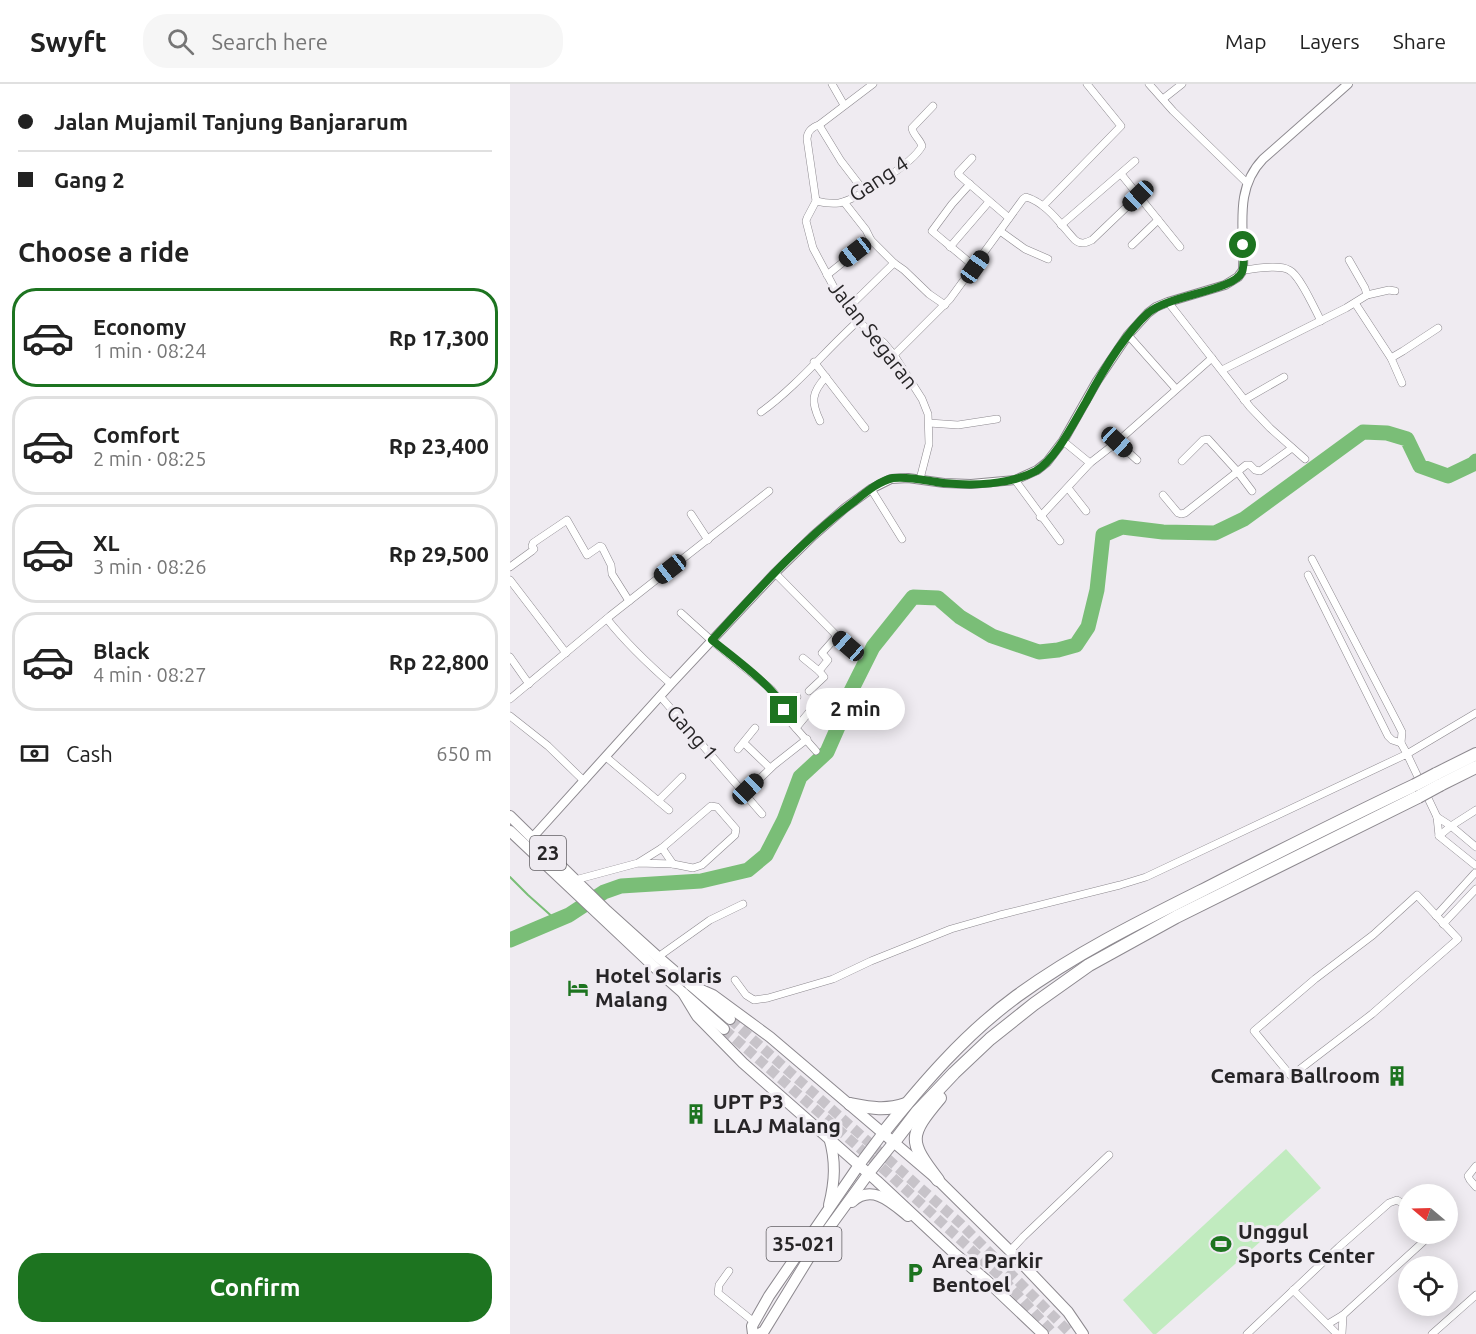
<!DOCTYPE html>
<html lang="en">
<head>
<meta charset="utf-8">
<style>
	body { margin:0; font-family:Ubuntu,sans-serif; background:#f6f6f6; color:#222; height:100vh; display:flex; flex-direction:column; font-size:22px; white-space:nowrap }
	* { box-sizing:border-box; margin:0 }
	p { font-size:20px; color:#767676 }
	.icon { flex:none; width:33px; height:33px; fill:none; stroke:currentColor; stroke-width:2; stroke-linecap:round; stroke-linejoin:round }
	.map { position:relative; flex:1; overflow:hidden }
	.sheet { display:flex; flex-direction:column; background:#fff; width:510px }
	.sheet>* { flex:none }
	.top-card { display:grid; align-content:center; height:132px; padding:0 18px; background:#fff }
	.needle { width:39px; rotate:289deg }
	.buttons { position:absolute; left:888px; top:1100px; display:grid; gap:12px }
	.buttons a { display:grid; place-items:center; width:60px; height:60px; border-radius:50%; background:#fff; box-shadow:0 3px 15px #0003; font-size:30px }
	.end { position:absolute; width:27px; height:27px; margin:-14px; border:8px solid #1d7420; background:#fff; box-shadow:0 0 0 3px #fff }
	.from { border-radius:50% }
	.bubble { position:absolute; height:42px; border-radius:21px; background:#fff; box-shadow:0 3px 15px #0003; font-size:20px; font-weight:700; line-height:42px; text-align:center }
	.car { position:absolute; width:18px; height:36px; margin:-18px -9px; border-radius:8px; box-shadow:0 0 4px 2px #0007; background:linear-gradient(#222 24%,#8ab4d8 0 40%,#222 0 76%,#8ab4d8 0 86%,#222 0) }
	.top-card b { display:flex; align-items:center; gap:21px; height:57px; font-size:22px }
	.top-card b+b { border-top:2px solid #e0e0e0 }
	.top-card i { width:15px; height:15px; background:#222 }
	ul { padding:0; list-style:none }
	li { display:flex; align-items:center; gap:18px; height:99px; margin:0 12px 9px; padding:0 6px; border:3px solid #e0e0e0; border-radius:24px }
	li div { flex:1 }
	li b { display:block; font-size:22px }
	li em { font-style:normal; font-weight:700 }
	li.on { border-color:#1d7420 }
	li>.icon { width:54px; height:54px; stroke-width:1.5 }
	h2 { padding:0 18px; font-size:27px; line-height:72px }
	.pay { display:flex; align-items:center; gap:15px; height:66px; padding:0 18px; font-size:22px }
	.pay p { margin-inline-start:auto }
	.button { display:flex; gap:12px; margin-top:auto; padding:12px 18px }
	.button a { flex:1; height:69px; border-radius:24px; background:#1d7420; color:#fff; font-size:24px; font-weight:700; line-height:69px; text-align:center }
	header { display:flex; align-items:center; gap:36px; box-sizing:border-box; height:84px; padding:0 30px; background:#fff; border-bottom:2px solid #e0e0e0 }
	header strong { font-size:28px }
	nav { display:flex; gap:33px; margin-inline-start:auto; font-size:21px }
	.search { width:420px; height:54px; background:#f6f6f6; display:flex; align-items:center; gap:15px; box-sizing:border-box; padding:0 21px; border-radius:24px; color:#767676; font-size:22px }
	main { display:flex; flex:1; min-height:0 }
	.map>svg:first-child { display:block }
	.green { fill:#c1ebbf }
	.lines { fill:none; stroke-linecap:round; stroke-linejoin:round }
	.stream { stroke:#7abe77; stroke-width:2 }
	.river { stroke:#7abe77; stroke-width:15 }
	.trunk-tunnel { stroke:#c7c3c9; stroke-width:10; stroke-dasharray:10 5; stroke-linecap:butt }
	.minor-casing { stroke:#8d898f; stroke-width:8 }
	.tertiary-casing { stroke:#8d898f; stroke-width:10 }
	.primary-casing { stroke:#8d898f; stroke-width:12 }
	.trunk-casing { stroke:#8d898f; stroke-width:12 }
	.motorway-casing { stroke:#8d898f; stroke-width:14 }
	.minor { stroke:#fff; stroke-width:7 }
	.tertiary { stroke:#fff; stroke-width:8 }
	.primary { stroke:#fff; stroke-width:10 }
	.trunk { stroke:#fff; stroke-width:10 }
	.motorway { stroke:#fff; stroke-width:12 }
	.motorway-bridge-casing { stroke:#8d898f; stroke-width:14; stroke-linecap:butt }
	.motorway-bridge { stroke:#fff; stroke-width:12 }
	.route { stroke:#1d7420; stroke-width:8 }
	.labels { text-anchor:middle; stroke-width:6; stroke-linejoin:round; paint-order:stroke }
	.shield { fill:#efebf1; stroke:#636064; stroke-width:1.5 }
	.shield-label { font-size:20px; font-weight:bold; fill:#272527 }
	.street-label { font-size:21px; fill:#272527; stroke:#efebf1 }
	.poi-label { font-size:21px; font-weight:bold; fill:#272527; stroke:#efebf1; text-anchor:start }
</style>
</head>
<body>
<header>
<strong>Swyft</strong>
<div class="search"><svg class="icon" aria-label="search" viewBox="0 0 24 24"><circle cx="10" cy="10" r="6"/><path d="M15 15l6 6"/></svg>Search here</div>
<nav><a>Map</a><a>Layers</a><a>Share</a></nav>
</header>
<main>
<section class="sheet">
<div class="top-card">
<b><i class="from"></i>Jalan Mujamil Tanjung Banjararum</b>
<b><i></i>Gang 2</b>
</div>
<h2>Choose a ride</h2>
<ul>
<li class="on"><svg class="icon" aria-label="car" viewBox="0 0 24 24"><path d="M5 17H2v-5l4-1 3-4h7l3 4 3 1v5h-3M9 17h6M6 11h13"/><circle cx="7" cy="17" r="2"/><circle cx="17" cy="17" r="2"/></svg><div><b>Economy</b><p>1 min · 08:24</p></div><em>Rp 17,300</em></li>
<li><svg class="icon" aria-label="car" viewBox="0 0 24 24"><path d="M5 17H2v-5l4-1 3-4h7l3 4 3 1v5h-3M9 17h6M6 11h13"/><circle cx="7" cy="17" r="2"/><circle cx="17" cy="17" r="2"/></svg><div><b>Comfort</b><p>2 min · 08:25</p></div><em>Rp 23,400</em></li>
<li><svg class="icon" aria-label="car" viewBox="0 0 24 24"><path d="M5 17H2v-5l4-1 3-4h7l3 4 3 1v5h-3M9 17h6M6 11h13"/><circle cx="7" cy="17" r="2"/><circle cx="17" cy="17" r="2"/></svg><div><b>XL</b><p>3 min · 08:26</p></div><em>Rp 29,500</em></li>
<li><svg class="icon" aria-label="car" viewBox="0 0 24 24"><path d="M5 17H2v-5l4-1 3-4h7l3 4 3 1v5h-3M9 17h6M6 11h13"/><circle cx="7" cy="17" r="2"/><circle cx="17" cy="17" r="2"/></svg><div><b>Black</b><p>4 min · 08:27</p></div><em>Rp 22,800</em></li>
</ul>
<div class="pay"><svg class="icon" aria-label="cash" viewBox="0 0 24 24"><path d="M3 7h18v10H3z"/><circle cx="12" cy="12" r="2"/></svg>Cash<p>650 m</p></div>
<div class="button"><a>Confirm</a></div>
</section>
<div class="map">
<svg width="966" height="1250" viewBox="0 0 966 1250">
	<rect width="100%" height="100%" fill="#efebf1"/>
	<polygon class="green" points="776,1065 811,1104 646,1250 643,1250 613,1216"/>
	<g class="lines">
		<polyline class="stream" points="0,793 18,811 46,836"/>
		<polyline class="river" points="0,856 59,831 94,808 111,802 191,797 238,786 256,771 274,736 290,693 317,668 328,643 340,609 363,563 403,513 428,514 450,533 482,552 529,568 548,566 566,561 578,543 587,506 593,451 612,443 653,448 705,449 734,435 853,348 877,349 897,355 910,382 938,392 963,380 966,377"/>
		<g class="trunk-tunnel">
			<polyline points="220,935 450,1139 561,1250"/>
			<polyline points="214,945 379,1090 495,1197 544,1250"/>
		</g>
		<g class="minor-casing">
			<g id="minor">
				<polyline points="322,0 334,21"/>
				<path d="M363,0l-54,41c-7,2 -12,7 -12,14l9,62 -9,17 -1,3 7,27 25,47 20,26 26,22 10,12 28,44 6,15 1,30 -9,35"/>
				<polyline points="639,0 663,27 737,99"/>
				<polyline points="653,15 672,0"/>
				<polyline points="309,41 331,77 354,107"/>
				<polyline points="462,74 448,89 449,91 499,134"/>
				<polyline points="611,90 670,163"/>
				<polyline points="460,100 442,120 422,147 465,183"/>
				<path d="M306,117c8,2 15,3 23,2 19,-4 74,-40 83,-57 -2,-7 -9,-11 -10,-18l21,-22"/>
				<polyline points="334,118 356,146 361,156"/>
				<polyline points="533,122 611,42 577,0"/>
				<polyline points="551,141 625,77"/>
				<polyline points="490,147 515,165 538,175"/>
				<polyline points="622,161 648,136"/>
				<polyline points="440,163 477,120"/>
				<polyline points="839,176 855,204 857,211"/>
				<path d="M733,186c12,-1 35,-6 46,0 11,5 26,40 32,51"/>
				<polyline points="317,191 361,156 384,179"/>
				<polyline points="658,218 740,323 760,344 795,375"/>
				<polyline points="845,219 881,274 892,299"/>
				<polyline points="338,224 384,179 394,186 419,210 435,221"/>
				<polyline points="618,251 666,305"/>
				<path d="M384,271l56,-56 73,-100 3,-2c21,6 35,28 49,43 6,5 11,3 17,0l46,-44"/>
				<polyline points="881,274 893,267 928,244"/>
				<polyline points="304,278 355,344"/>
				<polyline points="712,286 836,224 857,211 879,206 885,207"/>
				<polyline points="734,316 774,293"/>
				<path d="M251,328c36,-26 64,-61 97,-91"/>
				<path d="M310,337c-9,-19 -9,-28 6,-44"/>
				<polyline points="419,339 448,341 487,335"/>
				<polyline points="553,357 580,379"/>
				<polyline points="607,358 627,376"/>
				<polyline points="672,377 693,356 698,355 727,387 742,407"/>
				<polyline points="505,396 550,457"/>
				<polyline points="558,404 576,427"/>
				<polyline points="361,405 392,455"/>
				<polyline points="653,411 668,429 671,430 675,429 736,381 740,381 745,386 750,387 782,364"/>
				<polyline points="181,430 198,456"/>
				<polyline points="530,433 580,379 607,358 702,274"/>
				<polyline points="802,475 888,640 892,648 891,659"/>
				<polyline points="0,483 22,467 24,465 22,462 23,459 57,436 77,471 90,462 92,463 101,481 102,490 119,517"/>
				<polyline points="265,489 327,552 349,572"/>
				<polyline points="798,491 878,652 882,656 891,659 897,670 966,629"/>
				<polyline points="0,496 56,569"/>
				<polyline points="171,529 202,557 261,605 272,619 276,633 306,667"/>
				<path d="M97,535c20,25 40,44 64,65"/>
				<polyline points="0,573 19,600"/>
				<polyline points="293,574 309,587"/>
				<polyline points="299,607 314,593 309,587 318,576 312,569 327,552"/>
				<polyline points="150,612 252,730"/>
				<polyline points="0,615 100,532 259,407"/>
				<polyline points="274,626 287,613"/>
				<polyline points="0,632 38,662 74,697"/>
				<polyline points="286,644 300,627 305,625 308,622"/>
				<polyline points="234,659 260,684"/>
				<polyline points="228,665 245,644"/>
				<polyline points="96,673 159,726"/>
				<polyline points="234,710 264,681 297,655"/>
				<polyline points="148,717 172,693"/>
				<polyline points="927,733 941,742 966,763"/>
				<polyline points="929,752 941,742 966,726"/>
				<polyline points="152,764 163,780"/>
				<polyline points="65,796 128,779 163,780 183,784 192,781 225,751 226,745 207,723 201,722 152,764 128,779"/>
				<polygon points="907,811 948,855 862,930 781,992 744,947 805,895 863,851"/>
				<polyline points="926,832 965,789"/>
				<polyline points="933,840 966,805"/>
				<polyline points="148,873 200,836 233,820"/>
				<polyline points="225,896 236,911 244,916 258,914 323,895 361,877 441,845 490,831 610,801 636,793 897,670 927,733 929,752 965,781"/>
				<polyline points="966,1082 958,1092 960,1096 966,1103"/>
				<polyline points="500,1167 513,1153 599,1071"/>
				<polyline points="219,1187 209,1201 208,1209 244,1238"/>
				<polyline points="783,1206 827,1250"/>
				<polyline points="818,1240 833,1231"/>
				<polyline points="737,1250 829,1163 879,1119 887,1116 898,1123"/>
				<polyline points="832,1250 833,1231 913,1158 919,1149"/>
				<polyline points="922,1250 966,1211"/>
			</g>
		</g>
		<g class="tertiary-casing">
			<path id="tertiary" d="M22,754l139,-154 104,-111 38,-37 32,-28 26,-19 20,-10 17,-1 36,5 27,1 44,-4 22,-10 10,-8 16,-21 34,-60 31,-46 20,-22 8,-6 12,-5 57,-17 13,-8 5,-7c2,-39 -10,-80 20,-111l85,-75"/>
		</g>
		<g class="primary-casing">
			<g id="primary">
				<path d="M319,1053c7,24 6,44 0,68"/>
				<path d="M342,1118c20,-19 40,1 56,14"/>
				<polyline points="243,1250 242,1242 259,1212 349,1081"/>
				<polyline points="249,1250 254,1247 308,1159 359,1089"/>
			</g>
		</g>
		<g class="trunk-casing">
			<g id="trunk">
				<polyline points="0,732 97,827 148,873 220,935"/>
				<polyline points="0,747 155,893 214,945"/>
				<polyline points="180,901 203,911 260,953 428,1096 500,1167 558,1228 573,1250"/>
				<polyline points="173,909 187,932 233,979 367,1097 443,1168 475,1195 533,1250"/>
				<polyline points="349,1081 373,1049"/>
				<polyline points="359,1089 384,1058"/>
			</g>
		</g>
		<g class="motorway-casing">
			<g id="motorway">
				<polyline points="926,690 966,670"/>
				<polyline points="930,701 966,683"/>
				<path d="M340,1020c21,4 35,7 56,0"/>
				<path d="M373,1049c40,-50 82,-99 134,-137 59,-43 124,-75 190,-108 69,-35 138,-70 208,-103"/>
				<polyline points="384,1058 407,1028 444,989 480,955 524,920 579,881 666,833 908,713"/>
				<path d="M428,1096c-30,-39 -30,-44 2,-82"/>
			</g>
		</g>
		<use href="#minor" class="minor"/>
		<use href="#tertiary" class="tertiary"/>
		<use href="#primary" class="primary"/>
		<use href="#trunk" class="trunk"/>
		<use href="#motorway" class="motorway"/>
		<g class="motorway-bridge-casing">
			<g id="motorway-bridge">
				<polyline points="905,701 926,690"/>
				<polyline points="908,713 930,701"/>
			</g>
		</g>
		<use href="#motorway-bridge" class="motorway-bridge"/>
	</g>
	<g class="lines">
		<path class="route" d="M274,626c-6,-21 -53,-54 -72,-70 45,-49 89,-99 143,-139 11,-9 24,-20 38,-23 17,-2 34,3 50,5 29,3 67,2 93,-12 20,-12 38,-49 50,-69 16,-30 37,-66 62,-89 20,-18 86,-22 94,-41 3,-8 1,-19 1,-27"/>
	</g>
	<defs>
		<g id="hotel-bare" transform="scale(1.62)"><path d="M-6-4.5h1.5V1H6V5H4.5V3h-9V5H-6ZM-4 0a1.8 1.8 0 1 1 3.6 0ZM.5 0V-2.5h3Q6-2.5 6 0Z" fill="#1d7420" stroke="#efebf1" stroke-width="2.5" paint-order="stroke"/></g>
		<g id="building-bare" transform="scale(1.62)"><path d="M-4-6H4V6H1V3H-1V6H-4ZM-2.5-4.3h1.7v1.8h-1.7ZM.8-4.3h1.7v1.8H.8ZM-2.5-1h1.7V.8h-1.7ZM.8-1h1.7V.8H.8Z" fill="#1d7420" stroke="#efebf1" stroke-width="2.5" paint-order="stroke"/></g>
		<g id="stadium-bare" transform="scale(1.62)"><path d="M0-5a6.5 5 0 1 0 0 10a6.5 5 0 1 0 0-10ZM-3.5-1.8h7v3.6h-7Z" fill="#1d7420" stroke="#efebf1" stroke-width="2.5" paint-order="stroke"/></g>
		<g id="parking-bare" transform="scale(1.62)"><path d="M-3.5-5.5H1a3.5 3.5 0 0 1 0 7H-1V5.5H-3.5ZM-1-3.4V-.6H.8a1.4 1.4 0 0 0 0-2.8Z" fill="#1d7420" stroke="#efebf1" stroke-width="2.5" paint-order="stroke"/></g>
	</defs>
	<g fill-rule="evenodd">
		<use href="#hotel-bare" x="68" y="904"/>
		<use href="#building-bare" x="887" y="992"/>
		<use href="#building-bare" x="186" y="1030"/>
		<use href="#stadium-bare" x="711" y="1160"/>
		<use href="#parking-bare" x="405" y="1189"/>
	</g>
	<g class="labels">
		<g class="shield">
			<rect x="20" y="752" width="36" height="34" rx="4.5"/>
			<rect x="256.5" y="1143" width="75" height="34" rx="4.5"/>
		</g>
		<g class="shield-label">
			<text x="38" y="776">23</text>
			<text x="294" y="1167">35-021</text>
		</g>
		<g class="street-label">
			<text transform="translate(369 95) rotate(-33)" y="7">Gang 4</text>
			<text transform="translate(363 251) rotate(52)" y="7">Jalan Segaran</text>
			<text transform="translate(182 649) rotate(49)" y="7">Gang 1</text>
		</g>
		<g class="poi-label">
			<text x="85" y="899">Hotel Solaris<tspan x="85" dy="24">Malang</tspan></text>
			<text x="870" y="999" text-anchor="end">Cemara Ballroom</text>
			<text x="203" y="1025">UPT P3<tspan x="203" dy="24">LLAJ Malang</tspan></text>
			<text x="728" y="1155">Unggul<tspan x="728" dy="24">Sports Center</tspan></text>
			<text x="422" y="1184">Area Parkir<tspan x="422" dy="24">Bentoel</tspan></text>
		</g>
	</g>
</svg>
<div class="buttons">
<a><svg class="needle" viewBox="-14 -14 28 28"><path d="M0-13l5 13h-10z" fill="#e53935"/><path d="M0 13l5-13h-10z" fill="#767676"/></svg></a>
<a><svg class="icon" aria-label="locate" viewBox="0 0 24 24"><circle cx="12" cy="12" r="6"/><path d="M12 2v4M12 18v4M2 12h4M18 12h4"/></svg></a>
</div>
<i class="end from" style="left:733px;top:161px"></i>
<i class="end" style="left:274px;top:626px"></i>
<div class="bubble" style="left:296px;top:604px;width:99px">2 min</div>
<i class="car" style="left:628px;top:112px;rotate:226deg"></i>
<i class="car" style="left:345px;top:168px;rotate:232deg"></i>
<i class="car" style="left:465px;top:183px;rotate:35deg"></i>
<i class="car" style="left:607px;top:358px;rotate:133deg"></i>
<i class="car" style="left:160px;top:485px;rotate:232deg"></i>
<i class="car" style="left:338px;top:562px;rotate:311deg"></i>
<i class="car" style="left:238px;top:705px;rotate:46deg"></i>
</div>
</main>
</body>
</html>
